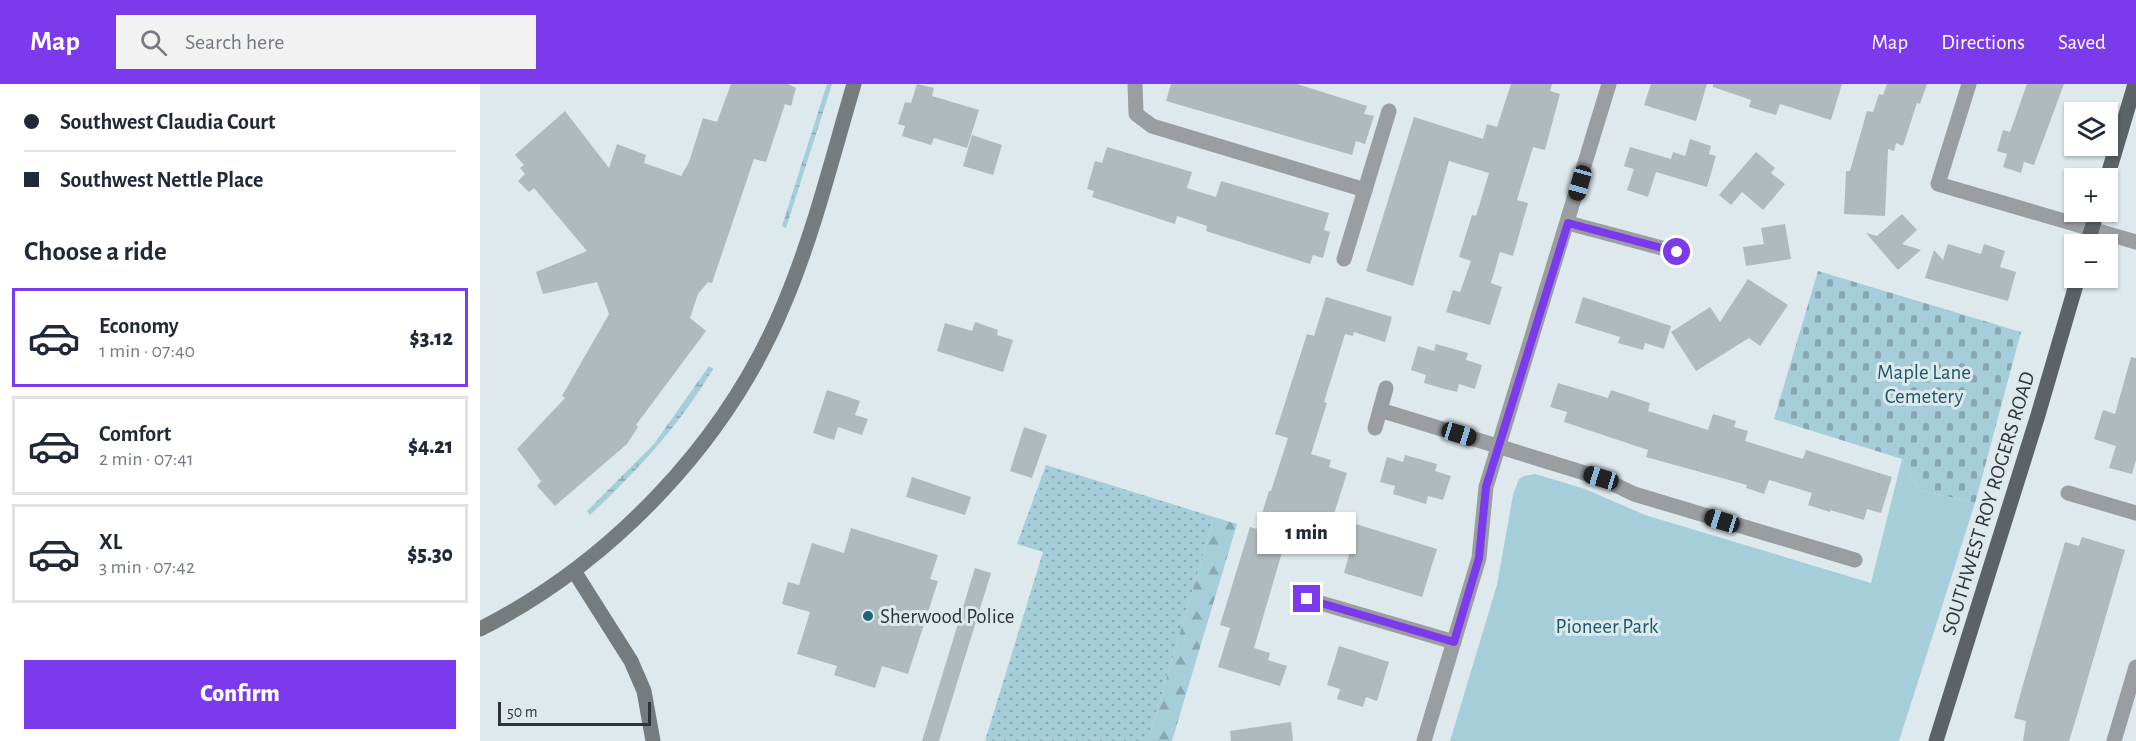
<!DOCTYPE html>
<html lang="en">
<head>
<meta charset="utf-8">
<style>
	body { margin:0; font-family:"Alegreya Sans",sans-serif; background:#f2f2f3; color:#1f2937; height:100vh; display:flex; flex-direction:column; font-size:22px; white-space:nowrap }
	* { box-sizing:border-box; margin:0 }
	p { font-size:20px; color:#747a83 }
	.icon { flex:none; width:33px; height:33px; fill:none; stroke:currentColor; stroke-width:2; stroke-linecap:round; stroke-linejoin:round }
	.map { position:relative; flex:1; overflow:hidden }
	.sheet { display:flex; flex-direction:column; background:#fff; width:480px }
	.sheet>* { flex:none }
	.top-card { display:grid; align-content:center; height:132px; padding:0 24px; background:#fff }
	.tools { position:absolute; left:1584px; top:18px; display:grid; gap:12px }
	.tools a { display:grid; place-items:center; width:54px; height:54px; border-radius:0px; background:#fff; box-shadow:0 2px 4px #0004; font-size:30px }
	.scale { position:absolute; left:18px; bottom:15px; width:153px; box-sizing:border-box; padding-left:6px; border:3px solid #303436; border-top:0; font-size:16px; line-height:21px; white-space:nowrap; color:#303436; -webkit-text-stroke:4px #dde9ed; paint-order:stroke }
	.end { position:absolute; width:27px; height:27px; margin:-14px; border:8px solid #7c3aed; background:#fff; box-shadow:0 0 0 3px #fff }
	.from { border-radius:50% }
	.bubble { position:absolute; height:42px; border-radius:0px; background:#fff; box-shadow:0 2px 4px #0004; font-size:20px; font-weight:800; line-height:42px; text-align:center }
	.car { position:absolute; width:18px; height:36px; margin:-18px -9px; border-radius:8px; box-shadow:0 0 4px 2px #0007; background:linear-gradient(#222 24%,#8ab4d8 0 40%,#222 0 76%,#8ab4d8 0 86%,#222 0) }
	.top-card b { display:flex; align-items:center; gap:21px; height:57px; font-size:22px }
	.top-card b+b { border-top:2px solid #e0e1e3 }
	.top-card i { width:15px; height:15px; background:#1f2937 }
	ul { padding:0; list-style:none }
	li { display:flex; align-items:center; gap:18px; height:99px; margin:0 12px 9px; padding:0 12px; border:3px solid #e0e1e3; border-radius:0px }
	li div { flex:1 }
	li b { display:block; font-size:22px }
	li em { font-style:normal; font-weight:800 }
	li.selected { border-color:#7c3aed }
	li>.icon { width:54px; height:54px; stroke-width:1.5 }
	h2 { padding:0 24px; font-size:27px; line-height:72px }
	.button { display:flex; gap:12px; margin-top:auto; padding:12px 24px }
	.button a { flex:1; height:69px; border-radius:0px; background:#7c3aed; color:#fff; font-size:24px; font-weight:800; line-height:69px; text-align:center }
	header { display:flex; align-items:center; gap:36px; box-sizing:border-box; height:84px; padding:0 30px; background:#7c3aed; color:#fff }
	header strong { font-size:28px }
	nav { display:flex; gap:33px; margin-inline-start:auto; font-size:21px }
	.search { width:420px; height:54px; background:#f2f2f3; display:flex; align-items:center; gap:15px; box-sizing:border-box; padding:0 21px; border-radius:0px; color:#747a83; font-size:22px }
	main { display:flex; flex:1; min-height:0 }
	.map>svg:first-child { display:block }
	.grass { fill:url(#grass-dots) }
	.forest { fill:url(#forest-firs) }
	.wetland { fill:url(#wetland-marsh) }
	.cemetery { fill:url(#cemetery-stones) }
	.park { fill:#a6cdda }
	.building { fill:#afbabe }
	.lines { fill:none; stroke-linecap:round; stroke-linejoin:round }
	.street { stroke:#9a9ea0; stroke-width:15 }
	.secondary { stroke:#757c7e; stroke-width:15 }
	.primary { stroke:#5b6366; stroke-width:15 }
	.route { stroke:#7c3aed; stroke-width:8 }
	.poi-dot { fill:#226578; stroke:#dde9ed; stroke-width:2 }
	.labels { text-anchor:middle; stroke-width:6; stroke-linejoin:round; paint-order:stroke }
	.park-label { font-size:21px; fill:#1b596a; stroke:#dde9ed }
	.street-label { font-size:21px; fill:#303436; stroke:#dde9ed }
	.poi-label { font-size:21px; fill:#303436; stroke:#dde9ed; text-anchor:start }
</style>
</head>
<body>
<header>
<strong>Map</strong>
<div class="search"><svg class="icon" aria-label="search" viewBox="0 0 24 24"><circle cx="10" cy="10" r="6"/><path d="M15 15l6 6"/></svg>Search here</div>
<nav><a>Map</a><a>Directions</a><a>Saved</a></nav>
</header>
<main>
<section class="sheet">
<div class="top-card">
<b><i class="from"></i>Southwest Claudia Court</b>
<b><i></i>Southwest Nettle Place</b>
</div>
<h2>Choose a ride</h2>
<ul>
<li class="selected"><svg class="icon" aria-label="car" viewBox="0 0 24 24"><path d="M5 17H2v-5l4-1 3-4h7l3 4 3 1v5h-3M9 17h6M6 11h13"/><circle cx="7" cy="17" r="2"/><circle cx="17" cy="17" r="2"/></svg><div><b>Economy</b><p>1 min · 07:40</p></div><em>$3.12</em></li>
<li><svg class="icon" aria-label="car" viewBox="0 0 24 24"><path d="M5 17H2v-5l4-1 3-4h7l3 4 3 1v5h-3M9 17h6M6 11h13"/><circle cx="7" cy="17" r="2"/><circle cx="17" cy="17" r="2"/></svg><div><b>Comfort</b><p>2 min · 07:41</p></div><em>$4.21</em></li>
<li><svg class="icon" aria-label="car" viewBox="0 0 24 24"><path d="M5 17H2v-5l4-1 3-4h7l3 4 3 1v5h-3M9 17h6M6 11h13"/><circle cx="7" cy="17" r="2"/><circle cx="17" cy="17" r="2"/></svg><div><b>XL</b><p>3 min · 07:42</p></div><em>$5.30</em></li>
</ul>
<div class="button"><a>Confirm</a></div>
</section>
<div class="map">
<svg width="1656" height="657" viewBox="0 0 1656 657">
	<defs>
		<pattern id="grass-dots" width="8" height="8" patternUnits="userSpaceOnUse" patternTransform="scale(1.5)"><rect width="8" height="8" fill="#a6cdda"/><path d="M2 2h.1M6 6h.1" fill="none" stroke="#88a7b2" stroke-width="1.8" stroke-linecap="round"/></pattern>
		<pattern id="forest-firs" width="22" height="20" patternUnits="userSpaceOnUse" patternTransform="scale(1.5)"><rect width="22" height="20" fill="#a6cdda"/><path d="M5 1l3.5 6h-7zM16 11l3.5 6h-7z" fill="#88a7b2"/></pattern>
		<pattern id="wetland-marsh" width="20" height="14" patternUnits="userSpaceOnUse" patternTransform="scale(1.5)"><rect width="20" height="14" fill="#a6cdda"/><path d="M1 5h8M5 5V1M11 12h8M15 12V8" fill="none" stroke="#88a7b2"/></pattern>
		<pattern id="cemetery-stones" width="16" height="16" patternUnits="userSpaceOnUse" patternTransform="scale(1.5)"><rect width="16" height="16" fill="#a6cdda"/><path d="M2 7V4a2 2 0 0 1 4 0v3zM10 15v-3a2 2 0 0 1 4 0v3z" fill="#88a7b2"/></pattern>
	</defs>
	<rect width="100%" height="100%" fill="#dde9ed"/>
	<polygon class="grass" points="566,381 734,433 668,657 505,657 563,468 537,460"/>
	<polygon class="forest" points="734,433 757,440 692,657 668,657"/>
	<g class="wetland">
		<polygon points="347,0 352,0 306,144 302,142"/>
		<path d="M229,282l4,3c-33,56 -76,102 -123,146l-3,-4 67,-67z"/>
	</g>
	<polygon class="cemetery" points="1338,187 1541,248 1495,419 1440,406 1422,375 1294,335"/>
	<polygon class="park" points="1422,375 1440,406 1495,419 1419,657 970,657 1017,501 1033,411 1039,395 1044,392 1055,390 1105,405 1165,431 1391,499"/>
	<g class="building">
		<polygon points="251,0 308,0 316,4 311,22 305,20 286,78 274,75 232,199 228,198 218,210 210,234 226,247 156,341 158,343 147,360 75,422 57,402 61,397 37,365 85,314 82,312 129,230 117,198 63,210 56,188 107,167 54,104 49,108 38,97 45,90 40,84 44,81 35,71 85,27 129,84 137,60 166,71 164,79 201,92 209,78 223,34 237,38"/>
		<polygon points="437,0 454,4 452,12 499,26 487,64 454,54 451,61 422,52 425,42 418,40 425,18 431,19"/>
		<polygon points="691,0 817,0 887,22 884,30 894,32 885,60 876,57 872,71 686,17"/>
		<polygon points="1031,0 1072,0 1070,7 1080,10 1065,66 1053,63 1037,116 1048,119 1033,172 1020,168 1011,199 1022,203 1010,241 966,228 973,206 980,208 991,177 979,173 992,131 996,132 1009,89 969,77 933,202 886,187 934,33 1003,55 1007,40 1017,43"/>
		<polygon points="1171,0 1227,0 1216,37 1164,21"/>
		<polygon points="1233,0 1362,0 1351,36 1300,20 1296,31 1269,23 1271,16 1233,3"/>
		<polygon points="1407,0 1447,0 1440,20 1437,19 1423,62 1416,59 1414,67 1408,65 1405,132 1364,130 1366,87 1370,87 1387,27 1393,28 1399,10 1403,11"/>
		<polygon points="1547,0 1584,0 1554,81 1544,78 1541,89 1523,83 1527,70 1517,67 1523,46 1530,48"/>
		<polygon points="492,51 522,61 513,91 483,82"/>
		<polygon points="1210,55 1231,62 1229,70 1236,72 1227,103 1176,88 1168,113 1147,106 1154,85 1144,82 1150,63 1191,75 1193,68 1205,72"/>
		<polygon points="627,63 712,88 707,104 736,113 741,97 849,129 844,146 850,148 843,174 833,171 830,180 726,147 727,142 697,132 695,140 612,113 614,107 607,105 615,77 622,79"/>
		<polygon points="1276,68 1295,84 1291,89 1305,100 1283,126 1262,108 1251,121 1239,111"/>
		<polygon points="1422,130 1437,146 1422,160 1441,166 1418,186 1386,149 1397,152"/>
		<polygon points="1305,140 1311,175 1266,182 1263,163 1284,160 1281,144"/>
		<polygon points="1468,160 1501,170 1504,160 1525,167 1520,183 1536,188 1528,217 1445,194 1454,166 1463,176"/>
		<polygon points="1268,195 1308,221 1280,262 1269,254 1216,287 1191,248 1230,223 1240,238"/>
		<polygon points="846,213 912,233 905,258 874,248 873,252 865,250 844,318 847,319 831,370 851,376 849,383 867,389 853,433 957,465 942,513 864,489 872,460 810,441 774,564 790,569 788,576 807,582 800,602 738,583 750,544 740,541 770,443 777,445 789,407 791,407 808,354 795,350 827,250 834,252"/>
		<polygon points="1103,213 1191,242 1184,265 1165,259 1163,266 1138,259 1140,253 1095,239"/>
		<polygon points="495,238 518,246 517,251 533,256 523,288 457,267 465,239 492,247"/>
		<polygon points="956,260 988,269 986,276 1002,281 995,305 979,300 977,308 961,304 944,299 946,291 931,286 938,262 954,267"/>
		<polygon points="1651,273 1656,274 1656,376 1652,390 1629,384 1636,362 1614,355 1623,326 1635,330"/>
		<polygon points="1078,299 1128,314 1131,306 1170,319 1168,327 1228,346 1233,330 1256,337 1254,343 1268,347 1265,357 1323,375 1326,366 1412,393 1401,429 1387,425 1384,436 1350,426 1350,428 1328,421 1332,409 1289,396 1284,410 1266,404 1267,401 1166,373 1168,366 1084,338 1087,328 1070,323"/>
		<polygon points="347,306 380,317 375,331 388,335 382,351 358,343 354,356 333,349"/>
		<polygon points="544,343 567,351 552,394 530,387"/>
		<polygon points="925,371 957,380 955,387 971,392 963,416 948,412 946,420 913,410 915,402 900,398 907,373 923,378"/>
		<polygon points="432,393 491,413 485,431 426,413"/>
		<polygon points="371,444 458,471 450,495 458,497 428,590 402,582 395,604 354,591 357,582 317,570 330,528 302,520 308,498 319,501 332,459 364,469"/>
		<polygon points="1602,453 1645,466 1598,628 1589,657 1543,657 1546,637 1534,634 1542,604 1585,458 1599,462"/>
		<polygon points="495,484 511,489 459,657 442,657"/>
		<polygon points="859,562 909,578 897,617 886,613 883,623 857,615 860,605 847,601"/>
		<polygon points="811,638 813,657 751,657 750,647"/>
	</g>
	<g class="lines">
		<g class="street">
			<polyline points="655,0 656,30 672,42 885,106"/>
			<polyline points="1489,0 1458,100 1656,158"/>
			<polyline points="1088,139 1197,168"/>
			<polyline points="864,175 909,27"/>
			<polyline points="900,326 1121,394 1154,410 1375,476"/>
			<polyline points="895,344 906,304"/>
			<polyline points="1588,409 1656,429"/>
			<polyline points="827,515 974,558"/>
			<polyline points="944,657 999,474 1006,403 1129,0"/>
			<polyline points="1634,657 1656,583"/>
		</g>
		<g class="secondary">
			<polyline points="94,487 151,577 164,607 173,657"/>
			<path d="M0,545c132,-67 247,-187 304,-325 30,-71 48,-146 70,-220"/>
		</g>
		<g class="primary">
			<polyline points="1627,94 1655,0"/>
			<polyline points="1607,160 1617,128"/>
			<polyline points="1456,657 1558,331 1598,194"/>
		</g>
	</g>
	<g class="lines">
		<polyline class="route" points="827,515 974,558 999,474 1006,403 1088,139 1197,168"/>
	</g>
	<circle class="poi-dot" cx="388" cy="532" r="6"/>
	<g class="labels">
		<g class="park-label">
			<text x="1444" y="295">Maple Lane<tspan x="1444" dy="24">Cemetery</tspan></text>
			<text x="1127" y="549">Pioneer Park</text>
		</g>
		<g class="street-label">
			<text transform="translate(1508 419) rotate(-73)" y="7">SOUTHWEST ROY ROGERS ROAD</text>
		</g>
		<g class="poi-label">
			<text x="400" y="539">Sherwood Police</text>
		</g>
	</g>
</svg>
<div class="tools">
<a><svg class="icon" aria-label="layers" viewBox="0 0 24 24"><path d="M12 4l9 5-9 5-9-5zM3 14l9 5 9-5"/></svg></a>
<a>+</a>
<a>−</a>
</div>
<div class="scale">50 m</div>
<i class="end from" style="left:1197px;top:168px"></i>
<i class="end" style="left:827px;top:515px"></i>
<div class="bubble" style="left:777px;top:428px;width:99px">1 min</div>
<i class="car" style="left:1100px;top:99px;rotate:196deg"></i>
<i class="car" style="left:979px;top:350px;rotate:107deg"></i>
<i class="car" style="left:1121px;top:394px;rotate:287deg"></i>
<i class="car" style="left:1242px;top:437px;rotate:287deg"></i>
</div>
</main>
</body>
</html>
